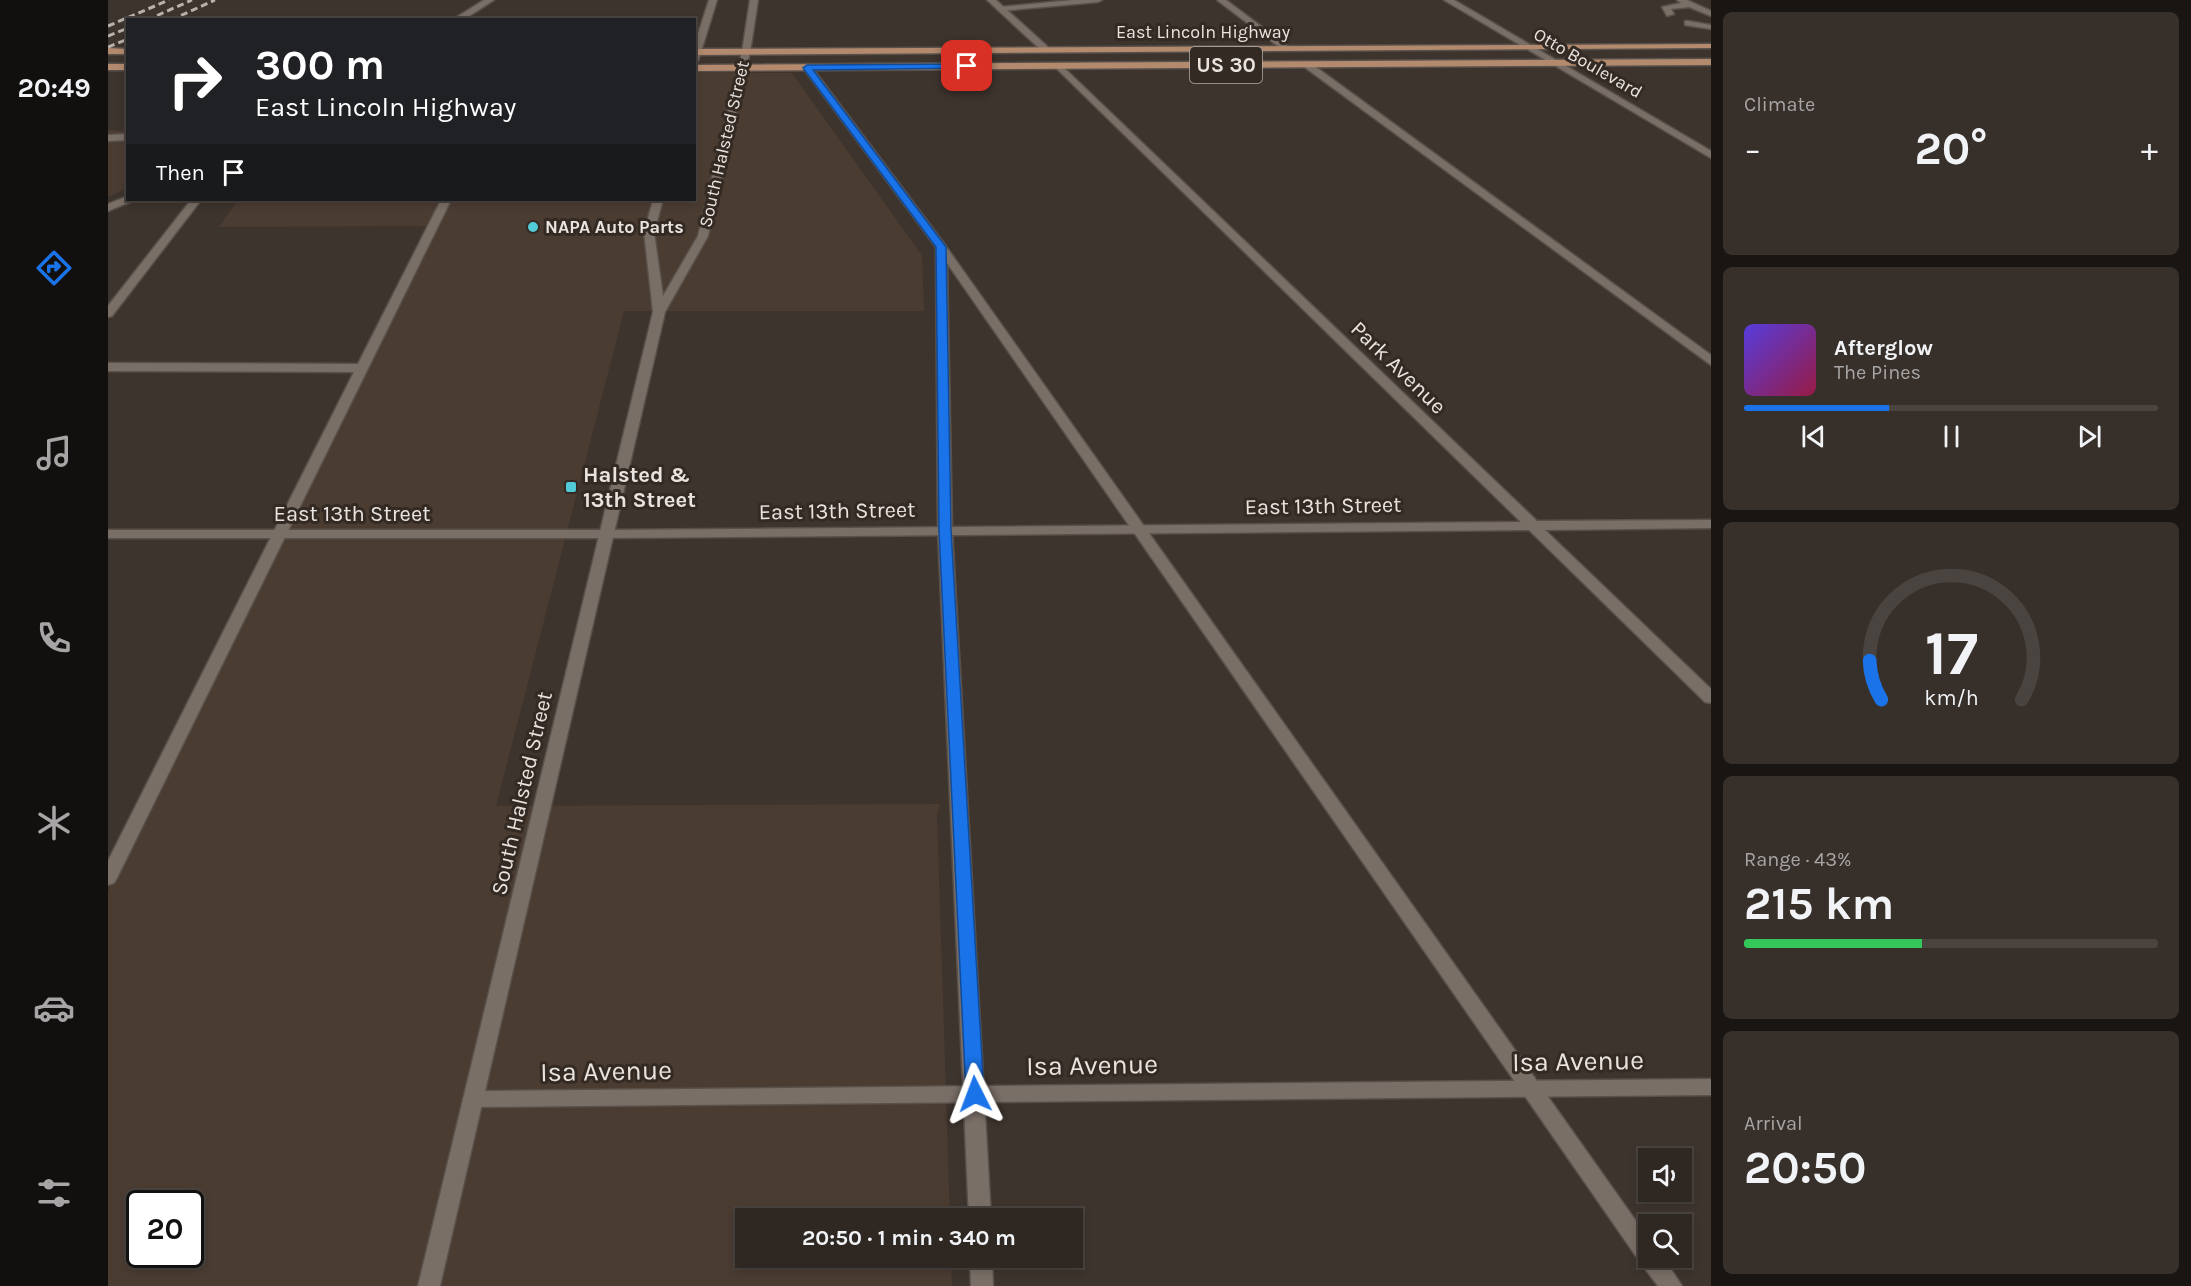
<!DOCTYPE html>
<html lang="en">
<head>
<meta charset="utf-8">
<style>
  :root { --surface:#2e2722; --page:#362f2a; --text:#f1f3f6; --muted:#a7a5a5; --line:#494440; --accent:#1a73e8 }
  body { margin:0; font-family:Karla,sans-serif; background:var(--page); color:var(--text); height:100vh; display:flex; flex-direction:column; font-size:22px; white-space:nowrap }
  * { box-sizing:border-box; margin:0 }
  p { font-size:20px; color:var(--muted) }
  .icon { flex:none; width:33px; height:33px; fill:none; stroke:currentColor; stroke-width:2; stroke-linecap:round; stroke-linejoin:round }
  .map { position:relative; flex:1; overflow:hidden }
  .details { display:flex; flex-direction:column; gap:12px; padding:12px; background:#191513; width:480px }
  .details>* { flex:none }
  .top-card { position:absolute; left:18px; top:18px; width:570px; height:183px; border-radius:0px; box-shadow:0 3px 9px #0003,0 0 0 2px var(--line); background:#202124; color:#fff; overflow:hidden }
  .buttons { position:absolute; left:1530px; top:1148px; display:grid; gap:12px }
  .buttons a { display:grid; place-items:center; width:54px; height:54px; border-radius:0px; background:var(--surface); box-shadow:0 3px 9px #0003,0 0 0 2px var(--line); font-size:30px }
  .speed { position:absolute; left:18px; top:1190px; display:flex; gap:12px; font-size:30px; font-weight:700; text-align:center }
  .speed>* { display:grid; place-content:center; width:78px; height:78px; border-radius:50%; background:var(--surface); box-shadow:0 3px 9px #0003,0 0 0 2px var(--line); line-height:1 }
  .speed .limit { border:3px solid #111; border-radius:9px; background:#fff; color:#111 }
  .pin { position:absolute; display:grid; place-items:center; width:51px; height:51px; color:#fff; margin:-26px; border-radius:12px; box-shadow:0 3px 9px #0006 }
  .me { position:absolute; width:66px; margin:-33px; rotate:357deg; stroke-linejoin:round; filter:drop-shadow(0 0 4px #0008) }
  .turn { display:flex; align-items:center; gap:21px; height:126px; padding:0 30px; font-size:27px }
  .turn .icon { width:78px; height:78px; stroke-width:2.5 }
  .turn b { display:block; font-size:42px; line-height:51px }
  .then { display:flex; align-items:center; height:57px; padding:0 30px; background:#0003; gap:12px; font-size:22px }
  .big { font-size:45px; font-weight:700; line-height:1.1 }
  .details .widget { flex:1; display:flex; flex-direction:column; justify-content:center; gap:9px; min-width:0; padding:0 21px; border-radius:9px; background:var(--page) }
  .details .dial { align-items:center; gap:0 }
  .dial svg { height:156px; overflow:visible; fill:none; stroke:var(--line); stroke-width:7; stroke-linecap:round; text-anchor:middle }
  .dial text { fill:var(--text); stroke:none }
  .song { display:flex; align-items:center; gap:18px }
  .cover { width:72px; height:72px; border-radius:9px; background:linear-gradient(135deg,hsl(250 70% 55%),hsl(340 70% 35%)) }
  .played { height:6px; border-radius:3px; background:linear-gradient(90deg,var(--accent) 35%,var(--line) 35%) }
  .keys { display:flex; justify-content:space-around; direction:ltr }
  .heat { display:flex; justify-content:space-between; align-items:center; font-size:33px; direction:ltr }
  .charge { height:9px; border-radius:4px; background:linear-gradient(90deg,#34c759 43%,var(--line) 0) }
  .trip { position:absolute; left:627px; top:1208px; width:348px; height:60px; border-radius:0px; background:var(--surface); box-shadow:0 3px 9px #0003,0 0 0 2px var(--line); font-weight:700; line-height:60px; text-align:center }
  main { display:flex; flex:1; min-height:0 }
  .dock { display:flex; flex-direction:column; width:108px; justify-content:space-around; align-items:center; background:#12100e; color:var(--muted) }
  .dock .icon { width:42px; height:42px }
  .dock .active { color:var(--accent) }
  .dock b { font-size:27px; color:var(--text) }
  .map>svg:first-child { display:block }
</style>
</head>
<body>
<main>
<nav class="dock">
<b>20:49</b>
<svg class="icon active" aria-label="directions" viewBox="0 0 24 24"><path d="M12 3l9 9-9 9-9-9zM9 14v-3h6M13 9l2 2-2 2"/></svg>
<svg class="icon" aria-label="music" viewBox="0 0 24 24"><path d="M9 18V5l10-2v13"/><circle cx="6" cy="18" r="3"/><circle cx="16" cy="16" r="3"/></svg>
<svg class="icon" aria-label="phone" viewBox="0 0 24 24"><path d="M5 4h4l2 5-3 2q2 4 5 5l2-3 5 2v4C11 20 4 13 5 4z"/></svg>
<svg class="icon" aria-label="climate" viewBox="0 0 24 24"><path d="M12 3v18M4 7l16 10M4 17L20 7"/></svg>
<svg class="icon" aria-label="car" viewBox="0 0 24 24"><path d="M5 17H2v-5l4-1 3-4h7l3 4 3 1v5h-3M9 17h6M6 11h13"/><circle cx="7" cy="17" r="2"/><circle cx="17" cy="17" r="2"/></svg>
<svg class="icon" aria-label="filters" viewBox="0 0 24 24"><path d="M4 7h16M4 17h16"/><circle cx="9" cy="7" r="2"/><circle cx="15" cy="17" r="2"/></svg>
</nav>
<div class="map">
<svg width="1603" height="1286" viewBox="0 0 1603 1286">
  <rect width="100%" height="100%" fill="#3e342e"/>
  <g fill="#4b3c32" fill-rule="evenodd">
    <path d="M 587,73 L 684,73 L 814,256 L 816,311 L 516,311 L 388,806 L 832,804 L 829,815 L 842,1218 L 638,1218 L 638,1257 L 843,1257 L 844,1286 L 0,1286 L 0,891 L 325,226 L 111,227 L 130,200 L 586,200 ZM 32,1203 L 82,1203 L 82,1254 L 32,1254 Z"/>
    <path d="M 0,130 L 20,131 L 19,188 L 0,197 Z"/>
  </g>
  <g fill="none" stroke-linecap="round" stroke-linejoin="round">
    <defs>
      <g id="service">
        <path d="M 965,0 L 994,0 L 990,2 L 893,11 L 889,9 L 893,7 Z"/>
        <path d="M 1109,0 L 1118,0 L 1182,48 L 1175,50 Z"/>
        <path d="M 1569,0 L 1579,0 L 1603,11 L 1603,16 L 1581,7 L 1563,9 L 1566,14 L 1559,16 L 1554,7 L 1573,3 Z"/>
        <path d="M 1580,21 L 1603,25 L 1603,29 L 1577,25 L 1577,21 Z"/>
        <path d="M 1195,62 L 1201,62 L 1603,355 L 1603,365 L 1195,66 Z"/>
        <path d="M 699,64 L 702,65 L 837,245 L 1540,1238 L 1540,1257 L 1555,1257 L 1574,1286 L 1550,1286 L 1532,1262 L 839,263 L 844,530 L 883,1218 L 861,1218 L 830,530 L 828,247 L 696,69 L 695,67 Z"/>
        <path d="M 20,134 L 20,140 L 0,141 L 0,135 Z"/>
        <path d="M 333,200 L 343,200 L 9,878 L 6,883 L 0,885 L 0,861 L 246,372 L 0,371 L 0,363 L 250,364 Z"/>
        <path d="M 862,1257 L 884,1257 L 885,1286 L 863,1286 Z"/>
      </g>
      <g id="minor">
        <path d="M 376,0 L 386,0 L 355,20 L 344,20 Z"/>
        <path d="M 879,0 L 888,0 L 940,47 L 940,51 L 934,51 Z"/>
        <path d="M 1336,0 L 1346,0 L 1603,151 L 1603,158 Z"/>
        <path d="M 951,63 L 1429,521 L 1603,520 L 1603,528 L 1437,530 L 1603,689 L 1603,703 L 1597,702 L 1421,530 L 499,538 L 0,538 L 0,530 L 499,530 L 1413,522 L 948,68 L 948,64 Z"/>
        <path d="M 20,196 L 20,200 L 25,200 L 24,201 L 0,211 L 0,204 Z"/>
        <path d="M 83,200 L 93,200 L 4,316 L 0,317 L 0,306 Z"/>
        <path d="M 1603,1079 L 1603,1095 L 365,1107 L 358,1105 L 355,1099 L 358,1093 L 365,1091 Z"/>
      </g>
      <g id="tertiary">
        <path d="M 601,0 L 609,0 L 590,61 L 586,63 L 586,46 Z"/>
        <path d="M 642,0 L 650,0 L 642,52 L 600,236 L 557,312 L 332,1286 L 310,1286 L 545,312 L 536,232 L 545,200 L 555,200 L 546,232 L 555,296 L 590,236 L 634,52 Z"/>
      </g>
      <g id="primary">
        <path d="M 1603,44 L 1603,48 L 586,55 L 586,49 Z"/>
        <path d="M 0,48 L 20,49 L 20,54 L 0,54 Z"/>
        <path d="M 1603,59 L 1603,65 L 586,71 L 586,65 Z"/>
        <rect x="0" y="64" width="20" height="6"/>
      </g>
    </defs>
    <use href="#service" stroke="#58504a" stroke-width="3"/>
    <use href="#minor" stroke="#58504a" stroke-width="3"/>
    <use href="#tertiary" stroke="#58504a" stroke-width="3"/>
    <use href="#primary" stroke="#58504a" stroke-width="3"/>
    <use href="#service" fill="#7a6f67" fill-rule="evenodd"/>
    <use href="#minor" fill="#7a6f67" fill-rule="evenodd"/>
    <use href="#tertiary" fill="#7a6f67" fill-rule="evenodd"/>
    <use href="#primary" fill="#b38a6e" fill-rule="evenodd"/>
    <g stroke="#b8b1ac" stroke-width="3" stroke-dasharray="7 4" stroke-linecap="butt">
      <path d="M 39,20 L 84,0"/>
      <path d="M 63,20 L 107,0"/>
      <path d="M 0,26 L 61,0"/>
      <path d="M 0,36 L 20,28"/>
      <path d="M 0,47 L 20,39"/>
    </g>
  </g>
  <path fill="#1a73e8" stroke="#114b97" stroke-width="1.5" d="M 859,64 L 862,68 L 705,70 L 838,247 L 843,530 L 876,1094 L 873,1099 L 867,1101 L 861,1099 L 858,1094 L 831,530 L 828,247 L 695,68 L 699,65 Z"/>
  <g fill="#52cbd8" stroke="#342a24" stroke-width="2">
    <circle cx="425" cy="227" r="6"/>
    <rect x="457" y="481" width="12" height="12" rx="3"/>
  </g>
  <g text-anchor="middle" stroke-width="6" stroke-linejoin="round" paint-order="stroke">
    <g font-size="18" fill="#e9e3df" stroke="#342a24">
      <text x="1095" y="38">East Lincoln Highway</text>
      <text transform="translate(1480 63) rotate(30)" y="6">Otto Boulevard</text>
      <text transform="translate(616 144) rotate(-77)" y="6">South Halsted Street</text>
    </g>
    <g font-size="18" font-weight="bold" fill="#e9e3df" stroke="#342a24" text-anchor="start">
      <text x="437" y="233">NAPA Auto Parts</text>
    </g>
    <rect fill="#342a24" stroke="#b3aca7" stroke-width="1.5" x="1082" y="47" width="72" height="36" rx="4.5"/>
    <g font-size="21" font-weight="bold" fill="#e9e3df">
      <text x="1118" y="72">US 30</text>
    </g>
    <g font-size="22" fill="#e9e3df" stroke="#342a24">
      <text transform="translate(1291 367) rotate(44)" y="8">Park Avenue</text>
      <text transform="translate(1215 505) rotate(-1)" y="8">East 13th Street</text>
      <text transform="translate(729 510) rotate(-1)" y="8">East 13th Street</text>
      <text x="244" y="521">East 13th Street</text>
      <text transform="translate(413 793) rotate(-77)" y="8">South Halsted Street</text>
    </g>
    <g font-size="22" font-weight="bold" fill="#e9e3df" stroke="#342a24" text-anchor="start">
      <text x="475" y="482">Halsted &amp;<tspan x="475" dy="25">13th Street</tspan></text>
    </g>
    <g font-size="27" fill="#e9e3df" stroke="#342a24">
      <text transform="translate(1470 1061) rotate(-1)" y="9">Isa Avenue</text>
      <text transform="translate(984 1065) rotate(-1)" y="9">Isa Avenue</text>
      <text transform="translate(498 1071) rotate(-1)" y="9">Isa Avenue</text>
    </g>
  </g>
</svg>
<div class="buttons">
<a><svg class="icon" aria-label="sound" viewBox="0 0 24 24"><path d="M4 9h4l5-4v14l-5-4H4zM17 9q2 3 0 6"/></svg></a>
<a><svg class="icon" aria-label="search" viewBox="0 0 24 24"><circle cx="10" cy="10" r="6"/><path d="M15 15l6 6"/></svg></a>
</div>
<div class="speed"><div class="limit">20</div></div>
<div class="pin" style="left:859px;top:66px;background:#d93025"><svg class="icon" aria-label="arrive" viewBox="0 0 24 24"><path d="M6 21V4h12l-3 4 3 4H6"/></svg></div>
<svg class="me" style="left:867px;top:1094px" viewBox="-20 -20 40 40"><path d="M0-17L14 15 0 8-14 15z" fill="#1a73e8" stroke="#fff" stroke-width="4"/></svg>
<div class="trip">20:50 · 1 min · 340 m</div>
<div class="top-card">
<div class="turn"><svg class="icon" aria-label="right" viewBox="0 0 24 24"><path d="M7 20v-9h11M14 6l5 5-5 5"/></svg><div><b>300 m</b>East Lincoln Highway</div></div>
<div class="then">Then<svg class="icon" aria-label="arrive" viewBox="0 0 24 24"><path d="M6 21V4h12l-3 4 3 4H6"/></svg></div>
</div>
</div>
<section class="details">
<div class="widget"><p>Climate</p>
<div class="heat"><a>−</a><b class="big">20°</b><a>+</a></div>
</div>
<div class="widget">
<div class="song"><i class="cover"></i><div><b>Afterglow</b><p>The Pines</p></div></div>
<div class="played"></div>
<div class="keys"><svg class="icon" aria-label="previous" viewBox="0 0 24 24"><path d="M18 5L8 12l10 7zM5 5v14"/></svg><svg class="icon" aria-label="pause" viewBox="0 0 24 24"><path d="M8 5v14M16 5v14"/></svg><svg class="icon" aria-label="next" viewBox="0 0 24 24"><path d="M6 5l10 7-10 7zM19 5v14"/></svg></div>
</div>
<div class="widget dial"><svg viewBox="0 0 100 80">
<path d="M14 69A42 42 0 1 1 86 69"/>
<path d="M14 69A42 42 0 0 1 8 49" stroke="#1a73e8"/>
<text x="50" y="56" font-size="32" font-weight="700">17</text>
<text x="50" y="72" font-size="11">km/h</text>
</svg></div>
<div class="widget"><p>Range · 43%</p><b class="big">215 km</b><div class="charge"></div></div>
<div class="widget"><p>Arrival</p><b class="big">20:50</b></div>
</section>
</main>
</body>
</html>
